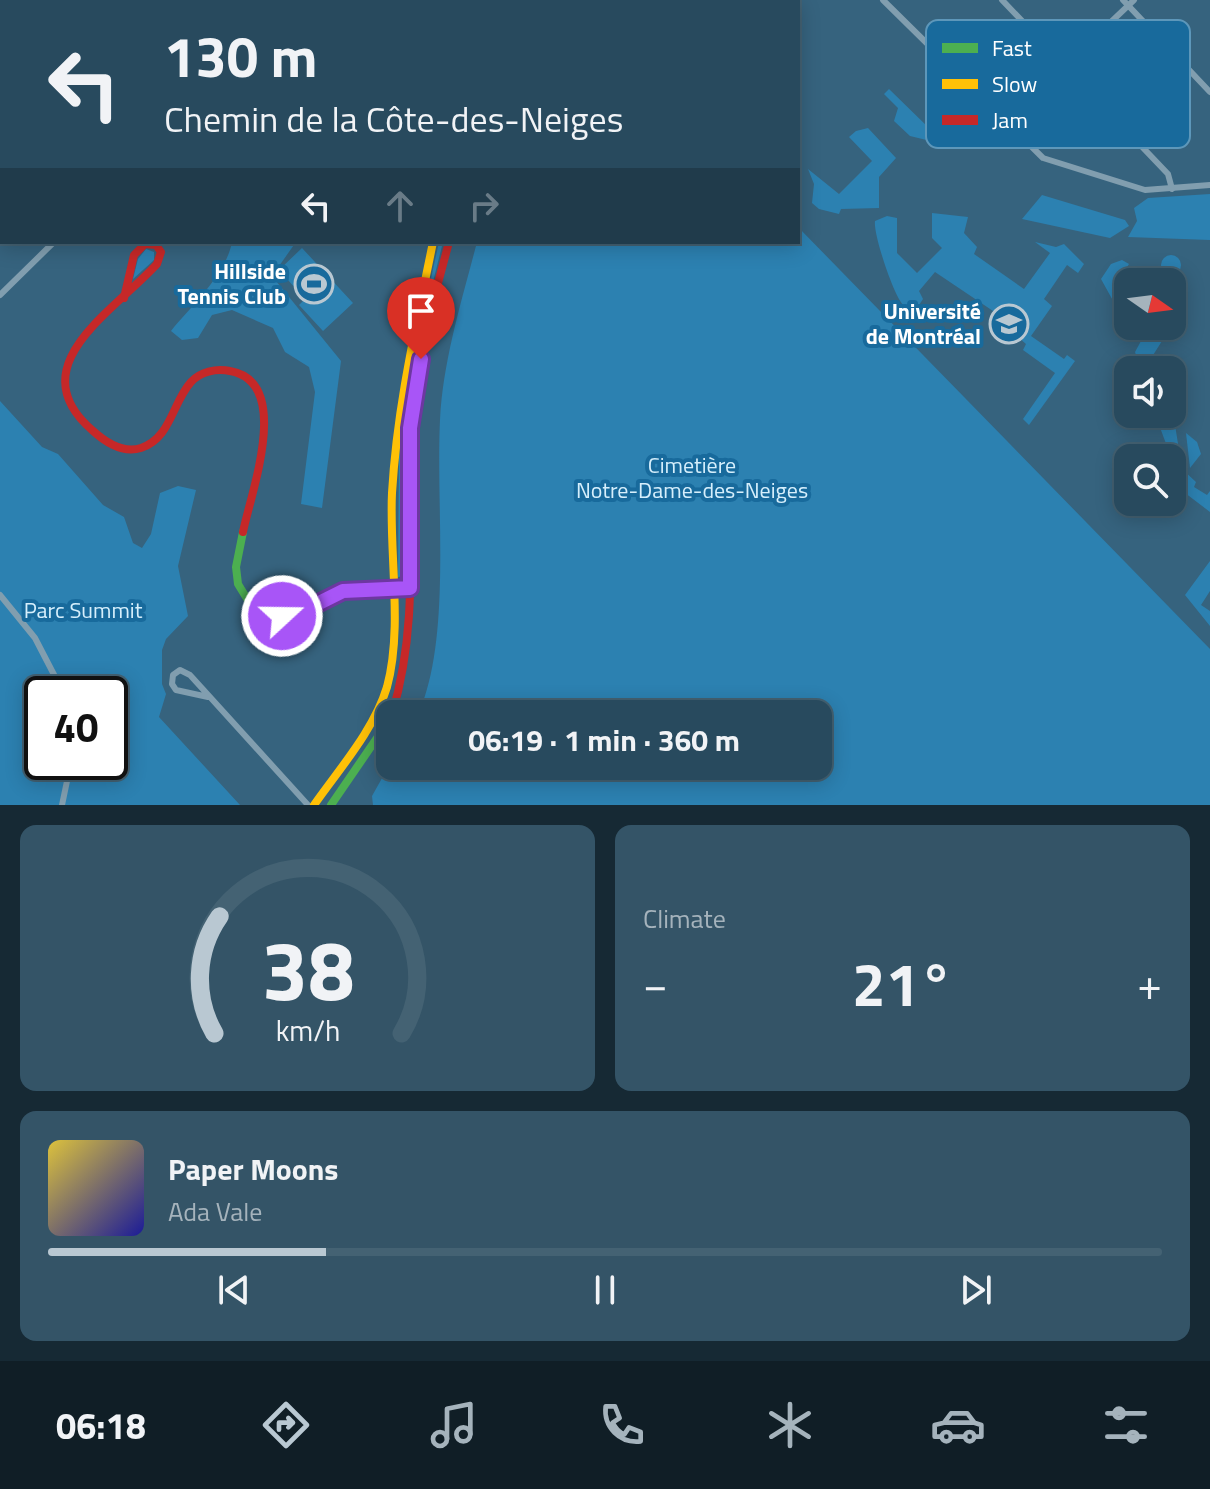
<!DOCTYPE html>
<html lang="en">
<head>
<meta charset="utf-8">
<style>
  :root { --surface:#284a5e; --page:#345467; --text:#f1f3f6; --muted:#a5b3bc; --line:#446273; --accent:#b9c8d2 }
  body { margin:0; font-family:"Titillium Web",sans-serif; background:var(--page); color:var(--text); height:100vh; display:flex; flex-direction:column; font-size:30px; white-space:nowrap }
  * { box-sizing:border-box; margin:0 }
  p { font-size:26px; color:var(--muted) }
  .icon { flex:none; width:44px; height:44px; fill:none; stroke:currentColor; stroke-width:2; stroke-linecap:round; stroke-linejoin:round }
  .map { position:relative; height:805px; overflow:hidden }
  .panel { display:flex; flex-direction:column; gap:20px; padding:20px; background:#162934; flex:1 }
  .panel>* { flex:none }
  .hud { position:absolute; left:0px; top:0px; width:800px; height:244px; box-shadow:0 4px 20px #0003,0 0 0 2px var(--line); background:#284a5e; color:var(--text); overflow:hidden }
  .needle { width:52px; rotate:104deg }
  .tools { position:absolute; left:1114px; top:268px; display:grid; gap:16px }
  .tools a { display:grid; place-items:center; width:72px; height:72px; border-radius:16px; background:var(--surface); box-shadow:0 4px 20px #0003,0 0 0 2px var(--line); font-size:40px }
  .speed { position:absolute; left:24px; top:676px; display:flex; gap:16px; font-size:40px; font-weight:700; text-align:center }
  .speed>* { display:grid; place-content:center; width:104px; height:104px; border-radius:50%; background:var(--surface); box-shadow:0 4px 20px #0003,0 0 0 2px var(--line); line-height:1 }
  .speed .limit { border:4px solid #111; border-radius:12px; background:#fff; color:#111 }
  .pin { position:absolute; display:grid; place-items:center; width:68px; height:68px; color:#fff; margin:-82px -34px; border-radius:50% 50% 50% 0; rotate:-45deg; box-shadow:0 0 8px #0007 }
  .pin .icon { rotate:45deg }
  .me { position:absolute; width:88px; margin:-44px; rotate:69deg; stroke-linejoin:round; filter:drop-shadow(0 0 6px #0008) }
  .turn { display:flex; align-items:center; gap:28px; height:168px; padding:0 32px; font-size:36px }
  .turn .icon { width:104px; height:104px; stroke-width:2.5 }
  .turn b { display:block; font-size:56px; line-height:68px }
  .lanes { display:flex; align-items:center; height:76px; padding:0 32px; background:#0003; justify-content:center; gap:40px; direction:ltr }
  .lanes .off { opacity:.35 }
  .big { font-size:60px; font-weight:700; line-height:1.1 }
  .panel .card { flex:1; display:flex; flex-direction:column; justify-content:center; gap:12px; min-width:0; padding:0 28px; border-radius:16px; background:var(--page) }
  .panel .dial { align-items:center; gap:0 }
  .dial svg { height:208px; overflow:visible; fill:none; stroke:var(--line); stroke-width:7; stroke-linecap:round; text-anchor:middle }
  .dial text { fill:var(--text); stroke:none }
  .song { display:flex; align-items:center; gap:24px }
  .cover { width:96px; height:96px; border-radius:12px; background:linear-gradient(135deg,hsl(50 70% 55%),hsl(240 70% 35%)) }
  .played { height:8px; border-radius:4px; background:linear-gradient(90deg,var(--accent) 25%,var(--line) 25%) }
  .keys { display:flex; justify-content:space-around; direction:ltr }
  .heat { display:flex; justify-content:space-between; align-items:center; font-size:44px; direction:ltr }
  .panel .tiles { flex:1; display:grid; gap:20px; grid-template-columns:1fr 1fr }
  .card:last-child { grid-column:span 2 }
  .trip { position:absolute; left:376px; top:700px; width:456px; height:80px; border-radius:16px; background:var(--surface); box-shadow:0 4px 20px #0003,0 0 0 2px var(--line); font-weight:700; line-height:80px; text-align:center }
  .dock { display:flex; height:128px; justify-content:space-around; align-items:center; background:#101e26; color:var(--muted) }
  .dock .icon { width:56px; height:56px }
  .dock .selected { color:var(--accent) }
  .dock b { font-size:36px; color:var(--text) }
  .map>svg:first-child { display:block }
</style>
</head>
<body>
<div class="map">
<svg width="1210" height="805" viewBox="0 0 1210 805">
  <rect width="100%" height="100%" fill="#36637e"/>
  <g fill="#2c81b1" fill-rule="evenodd">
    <path d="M 0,0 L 23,2 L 2,2 L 0,108 Z"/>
    <path d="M 889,89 L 931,130 L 941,120 L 954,134 L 963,124 L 966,128 L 943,144 L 910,136 L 894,121 L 898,108 L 884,94 Z"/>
    <path d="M 868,128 L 896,158 L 879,177 L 879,208 L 841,209 L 839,214 L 819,209 L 812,203 L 814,184 L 808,169 L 839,194 L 872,161 L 849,137 L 856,131 Z"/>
    <path d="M 1210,194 L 1210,240 L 1128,237 L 1137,221 L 1134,208 L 1148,198 Z"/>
    <path d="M 1042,195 L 1125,220 L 1129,226 L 1110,238 L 1022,219 Z"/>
    <path d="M 932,213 L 968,217 L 964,233 L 977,247 L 974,254 L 1024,289 L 1050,253 L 1035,242 L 1056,247 L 1064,244 L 1084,264 L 1078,273 L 1067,265 L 1044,299 L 1052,306 L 1031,336 L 1064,359 L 1067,355 L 1075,361 L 1029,425 L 1023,419 L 1055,373 L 1023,350 L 1026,344 L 1018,337 L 1022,330 L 1009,320 L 1006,323 L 1000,316 L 996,322 L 992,320 L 996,313 L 935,272 L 919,291 L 923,299 L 919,305 L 904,306 C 894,297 873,234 875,221 L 887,216 L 897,218 L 897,253 L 917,273 L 942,248 L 932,238 Z"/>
    <path d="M 798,227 L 1210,649 L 1210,805 L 373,805 L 372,796 L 390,764 L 818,766 L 818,714 L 436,714 L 424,699 C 450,622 436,503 440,420 C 443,360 462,300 477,242 L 798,242 Z"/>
    <path d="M 232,242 L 296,242 L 272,276 L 341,361 L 322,508 L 301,504 L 315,392 L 309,367 L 285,352 L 273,328 L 232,310 L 212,315 L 198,338 L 182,340 L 171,331 C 191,306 226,275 232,242 Z"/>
    <path d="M 439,242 L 443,242 L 412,365 Z"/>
    <path d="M 302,248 L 353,303 L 323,331 L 299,305 L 305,299 L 279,270 Z"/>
    <path d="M 146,249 L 154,252 L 154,260 L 133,279 L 138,259 Z"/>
    <circle cx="1171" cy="265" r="10"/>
    <path d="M 1122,260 L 1129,264 L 1124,272 L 1127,275 L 1114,294 L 1124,301 L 1122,306 L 1128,308 L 1128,326 L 1138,327 L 1132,335 L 1101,279 L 1111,264 Z"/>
    <path d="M 1150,335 L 1162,341 L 1148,363 L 1158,369 L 1141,370 L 1135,352 L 1141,341 Z"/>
    <path d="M 411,366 L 405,426 L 404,576 L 398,577 L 399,457 Z"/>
    <path d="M 0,401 L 42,447 L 58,454 L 103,505 L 124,517 L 133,543 L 142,548 L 151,534 L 160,493 L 178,486 L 196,490 L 178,566 L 188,616 L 166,639 L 162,650 L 162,684 L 166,694 L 159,717 L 240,805 L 0,805 ZM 42,694 L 110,694 L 110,762 L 42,762 Z"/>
    <path d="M 1173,412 L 1182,469 L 1196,482 L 1194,487 L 1207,495 L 1210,491 L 1210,512 L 1172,483 L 1174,455 L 1168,449 L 1155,414 Z"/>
    <path d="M 1186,433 L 1197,442 L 1201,454 L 1190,468 Z"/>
    <path d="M 1210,561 L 1210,591 L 1201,605 L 1210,611 L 1210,626 L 1185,595 Z"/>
  </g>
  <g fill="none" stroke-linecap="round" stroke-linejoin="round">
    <g stroke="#819eaf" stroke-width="6">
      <path d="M 420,0 L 420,2"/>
      <path d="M 514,0 L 516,2"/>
      <path d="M 883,0 L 1043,158 L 1145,190 L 1210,185"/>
      <path d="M 1002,0 L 1168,174 L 1172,189"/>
      <path d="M 1123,0 L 1210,92"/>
      <path d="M 459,2 L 462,0"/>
      <path d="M 502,2 L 504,0"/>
      <path d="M 611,2 L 613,0"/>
      <path d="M 0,26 L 2,25"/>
      <path d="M 1006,122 L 1134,0"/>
      <path d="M 0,147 L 2,149"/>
      <path d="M 0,177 L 2,175"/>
      <path d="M 0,295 L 54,242"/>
      <path d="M 0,595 L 35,638 L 64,694"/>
      <path d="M 208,697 L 176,690 L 172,684 L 173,675 L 180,670 L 190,675 L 308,805"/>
      <path d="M 62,805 L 71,762"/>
    </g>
    <g stroke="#4caf50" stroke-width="8">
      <path d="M 468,0 L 468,2"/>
      <path d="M 243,532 L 236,567 L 238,584 L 249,602 L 266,613 L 289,614 L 355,588 L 410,588"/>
      <path d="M 331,805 L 390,719"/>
    </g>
    <g stroke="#ffc107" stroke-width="8">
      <path d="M 448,0 L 448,2"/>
      <path d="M 568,0 L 570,2"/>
      <path d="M 314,805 C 340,768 374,730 387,687 C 403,629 389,553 392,493 C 397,407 416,326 433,242"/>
    </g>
    <g stroke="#c62828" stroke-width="8">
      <path d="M 582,0 L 584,2"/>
      <path d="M 701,2 L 703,0"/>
      <path d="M 124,298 L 134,255 L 145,244 L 156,245 L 161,252 L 157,264 C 113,312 19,366 92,430 C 105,442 122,454 141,448 C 171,438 172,403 191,382 C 200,372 216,368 230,371 C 293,382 251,492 243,532"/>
      <path d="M 392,714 C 421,619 406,525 411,428 C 414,364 433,303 449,242"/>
    </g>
  </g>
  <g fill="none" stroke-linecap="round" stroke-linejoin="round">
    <defs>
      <path id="route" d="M 282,616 L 301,612 L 343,591 L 410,588 L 410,428 L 421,359"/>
    </defs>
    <use href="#route" stroke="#6d37a1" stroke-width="20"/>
    <use href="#route" stroke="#a855f7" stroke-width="14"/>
  </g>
  <defs>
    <symbol id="stadium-ring" viewBox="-11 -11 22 22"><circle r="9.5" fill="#186a9c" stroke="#b9c8d2" stroke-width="1.5"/><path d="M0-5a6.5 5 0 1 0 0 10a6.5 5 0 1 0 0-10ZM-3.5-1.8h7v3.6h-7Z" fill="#b9c8d2"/></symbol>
    <symbol id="university-ring" viewBox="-11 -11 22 22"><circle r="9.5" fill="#186a9c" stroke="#b9c8d2" stroke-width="1.5"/><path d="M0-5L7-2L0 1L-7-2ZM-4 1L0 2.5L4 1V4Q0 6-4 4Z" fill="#b9c8d2"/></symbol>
  </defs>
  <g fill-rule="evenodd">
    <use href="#stadium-ring" x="292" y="262" width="44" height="44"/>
    <use href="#university-ring" x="987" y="302" width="44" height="44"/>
  </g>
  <g text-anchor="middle" stroke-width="8" stroke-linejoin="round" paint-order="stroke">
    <g font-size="22" font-weight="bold" fill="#fff" stroke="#186a9c" text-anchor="end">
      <text x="286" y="279">Hillside<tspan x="286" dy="25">Tennis Club</tspan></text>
      <text x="981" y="319">Université<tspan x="981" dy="25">de Montréal</tspan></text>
    </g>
    <g font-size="22" fill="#d6effc" stroke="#186a9c">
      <text x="692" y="473">Cimetière<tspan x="692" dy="25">Notre-Dame-des-Neiges</tspan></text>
      <text x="83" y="618">Parc Summit</text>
    </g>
  </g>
  <rect x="926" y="20" width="264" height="128" rx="12" fill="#186a9c" stroke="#5d97ba" stroke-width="2"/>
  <rect x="942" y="43" width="36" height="10" fill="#4caf50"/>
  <rect x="942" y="79" width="36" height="10" fill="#ffc107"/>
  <rect x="942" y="115" width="36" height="10" fill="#c62828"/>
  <g font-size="22" fill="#fff">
    <text x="992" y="56">Fast</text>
    <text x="992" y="92">Slow</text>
    <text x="992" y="128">Jam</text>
  </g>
</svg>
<div class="tools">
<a><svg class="needle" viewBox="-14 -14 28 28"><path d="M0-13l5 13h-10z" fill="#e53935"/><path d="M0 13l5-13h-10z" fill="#a5b3bc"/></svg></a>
<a><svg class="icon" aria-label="sound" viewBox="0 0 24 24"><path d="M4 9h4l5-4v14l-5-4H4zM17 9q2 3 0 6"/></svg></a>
<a><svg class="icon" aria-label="search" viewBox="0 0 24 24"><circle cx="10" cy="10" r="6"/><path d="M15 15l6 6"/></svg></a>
</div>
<div class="speed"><div class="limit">40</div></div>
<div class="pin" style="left:421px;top:359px;background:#d93025"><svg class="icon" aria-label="arrive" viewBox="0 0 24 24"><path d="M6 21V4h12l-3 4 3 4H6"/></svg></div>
<svg class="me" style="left:282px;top:616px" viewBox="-20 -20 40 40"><circle r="17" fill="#a855f7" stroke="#fff" stroke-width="3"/><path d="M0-11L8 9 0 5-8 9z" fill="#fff"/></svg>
<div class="trip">06:19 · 1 min · 360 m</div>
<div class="hud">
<div class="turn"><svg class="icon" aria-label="left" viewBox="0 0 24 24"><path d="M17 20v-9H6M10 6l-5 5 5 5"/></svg><div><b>130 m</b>Chemin de la Côte-des-Neiges</div></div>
<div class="lanes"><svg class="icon" aria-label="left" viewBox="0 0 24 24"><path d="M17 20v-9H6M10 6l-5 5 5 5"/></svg><svg class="icon off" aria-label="ahead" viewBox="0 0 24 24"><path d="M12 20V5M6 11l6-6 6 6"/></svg><svg class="icon off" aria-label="right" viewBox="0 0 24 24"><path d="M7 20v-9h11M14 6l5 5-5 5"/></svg></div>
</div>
</div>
<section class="panel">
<div class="tiles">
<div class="card dial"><svg viewBox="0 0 100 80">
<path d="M14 69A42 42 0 1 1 86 69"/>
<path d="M14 69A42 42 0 0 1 16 24" stroke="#b9c8d2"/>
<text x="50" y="56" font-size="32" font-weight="700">38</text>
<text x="50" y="72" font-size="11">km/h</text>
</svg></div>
<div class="card"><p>Climate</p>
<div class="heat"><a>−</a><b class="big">21°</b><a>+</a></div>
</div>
<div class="card">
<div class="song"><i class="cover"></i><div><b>Paper Moons</b><p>Ada Vale</p></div></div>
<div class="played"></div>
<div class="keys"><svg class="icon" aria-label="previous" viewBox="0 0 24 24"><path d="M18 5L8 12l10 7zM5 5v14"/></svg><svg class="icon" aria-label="pause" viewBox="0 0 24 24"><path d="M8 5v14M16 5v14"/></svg><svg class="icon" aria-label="next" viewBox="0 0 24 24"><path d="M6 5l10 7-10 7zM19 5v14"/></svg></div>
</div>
</div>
</section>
<nav class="dock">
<b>06:18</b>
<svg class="icon selected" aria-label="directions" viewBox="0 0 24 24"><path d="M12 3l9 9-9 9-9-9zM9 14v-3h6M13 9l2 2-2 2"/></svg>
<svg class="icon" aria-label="music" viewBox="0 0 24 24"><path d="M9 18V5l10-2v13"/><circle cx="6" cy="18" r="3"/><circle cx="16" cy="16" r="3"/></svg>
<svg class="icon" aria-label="phone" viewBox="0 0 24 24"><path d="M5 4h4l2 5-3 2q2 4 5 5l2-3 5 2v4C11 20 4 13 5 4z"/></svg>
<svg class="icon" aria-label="climate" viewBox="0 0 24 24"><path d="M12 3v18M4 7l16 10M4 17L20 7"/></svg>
<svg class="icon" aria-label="car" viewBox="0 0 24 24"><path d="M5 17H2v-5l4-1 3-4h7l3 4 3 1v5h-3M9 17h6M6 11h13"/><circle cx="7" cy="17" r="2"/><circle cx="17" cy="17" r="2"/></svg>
<svg class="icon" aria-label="filters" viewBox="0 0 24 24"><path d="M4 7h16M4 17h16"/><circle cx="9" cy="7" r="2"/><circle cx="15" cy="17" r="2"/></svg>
</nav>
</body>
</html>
